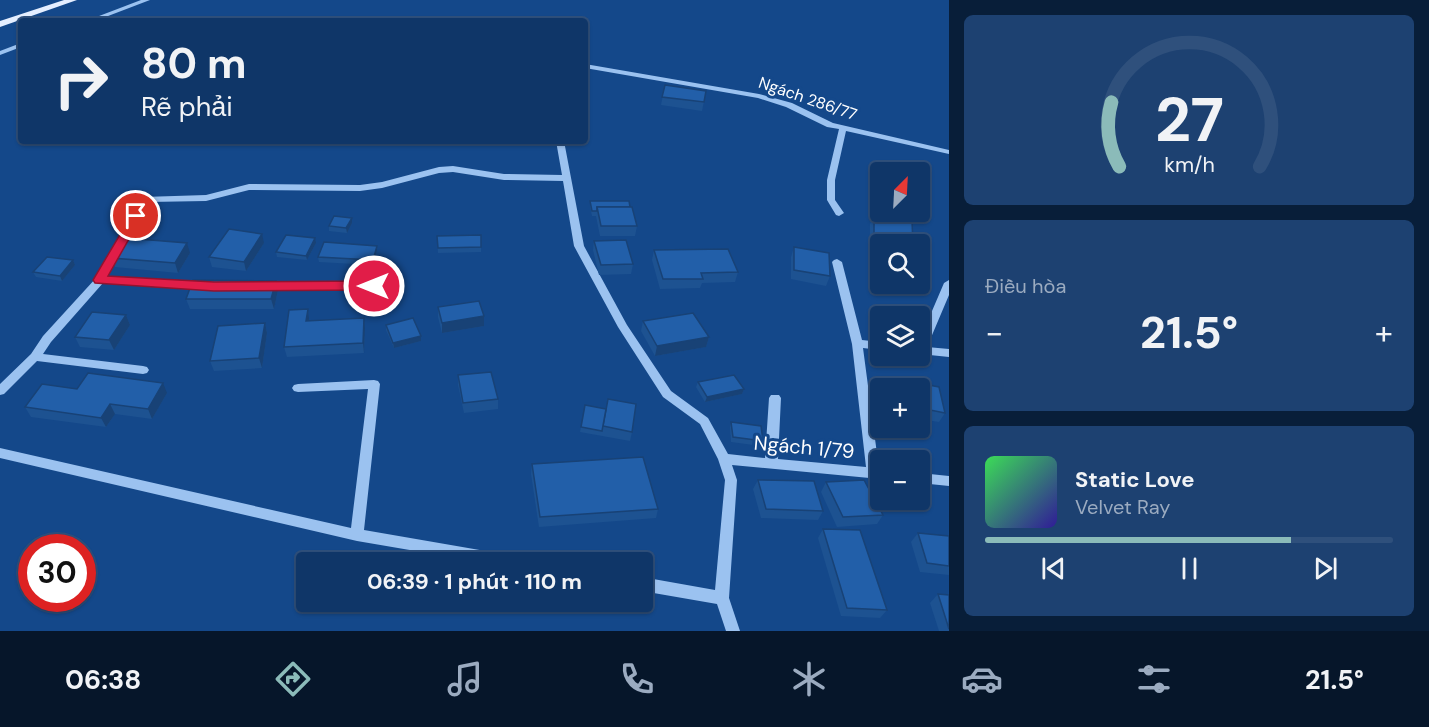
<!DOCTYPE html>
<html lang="vi">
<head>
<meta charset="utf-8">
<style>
  :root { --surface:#0f3668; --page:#1d4171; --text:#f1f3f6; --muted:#9babc0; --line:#2f507c; --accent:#8bbbb9 }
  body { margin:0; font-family:"DM Sans",sans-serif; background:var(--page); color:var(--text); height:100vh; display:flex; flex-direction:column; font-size:22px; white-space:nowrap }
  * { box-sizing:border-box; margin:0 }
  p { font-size:20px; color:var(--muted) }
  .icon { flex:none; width:33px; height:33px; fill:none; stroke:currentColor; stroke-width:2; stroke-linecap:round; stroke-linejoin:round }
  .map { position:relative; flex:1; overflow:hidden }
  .side { display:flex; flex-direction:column; gap:15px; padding:15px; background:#081e39; width:480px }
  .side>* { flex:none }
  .top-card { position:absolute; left:18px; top:18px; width:570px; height:126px; border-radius:6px; box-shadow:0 2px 4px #0004,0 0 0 2px var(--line); background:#0f3668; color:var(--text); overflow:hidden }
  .needle { width:39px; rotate:24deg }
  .fabs { position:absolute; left:870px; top:162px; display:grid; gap:12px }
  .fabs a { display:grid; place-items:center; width:60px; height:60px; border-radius:6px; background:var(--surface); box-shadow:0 2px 4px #0004,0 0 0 2px var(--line); font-size:30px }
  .speed { position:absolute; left:18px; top:534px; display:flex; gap:12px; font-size:30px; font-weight:700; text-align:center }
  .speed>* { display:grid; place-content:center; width:78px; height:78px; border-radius:50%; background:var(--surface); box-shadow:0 2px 4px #0004,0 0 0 2px var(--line); line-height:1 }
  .speed .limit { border:9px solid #d22; background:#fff; color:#111 }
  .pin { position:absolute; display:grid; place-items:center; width:51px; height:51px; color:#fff; margin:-26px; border:3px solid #fff; border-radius:50%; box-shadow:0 2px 6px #0007 }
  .me { position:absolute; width:66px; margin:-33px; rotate:270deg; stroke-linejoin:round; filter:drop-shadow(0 0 4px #0008) }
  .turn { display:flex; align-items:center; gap:21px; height:126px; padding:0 24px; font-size:27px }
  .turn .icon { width:78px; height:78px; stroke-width:2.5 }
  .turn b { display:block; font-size:42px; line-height:51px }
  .big { font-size:45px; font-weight:700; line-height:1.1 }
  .side .tile { flex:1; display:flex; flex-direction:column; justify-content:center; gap:9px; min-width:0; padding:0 21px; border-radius:9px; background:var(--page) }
  .side .dial { align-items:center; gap:0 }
  .dial svg { height:156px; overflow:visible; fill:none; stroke:var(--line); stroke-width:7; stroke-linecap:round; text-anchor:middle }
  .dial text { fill:var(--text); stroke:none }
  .song { display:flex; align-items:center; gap:18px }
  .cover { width:72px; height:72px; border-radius:9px; background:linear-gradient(135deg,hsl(130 70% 55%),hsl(250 70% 35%)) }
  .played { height:6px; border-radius:3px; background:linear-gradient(90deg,var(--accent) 75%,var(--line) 75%) }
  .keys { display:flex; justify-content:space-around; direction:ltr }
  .heat { display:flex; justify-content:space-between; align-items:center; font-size:33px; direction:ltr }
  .trip { position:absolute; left:296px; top:552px; width:357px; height:60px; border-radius:6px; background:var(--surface); box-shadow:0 2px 4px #0004,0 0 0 2px var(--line); font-weight:700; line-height:60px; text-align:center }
  .dock { display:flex; height:96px; justify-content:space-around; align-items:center; background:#06162a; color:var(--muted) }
  .dock .icon { width:42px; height:42px }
  .dock .active { color:var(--accent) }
  .dock b { font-size:27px; color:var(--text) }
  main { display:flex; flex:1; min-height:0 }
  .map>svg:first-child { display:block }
</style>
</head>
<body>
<main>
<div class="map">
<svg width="949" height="631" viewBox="0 0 949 631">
  <rect width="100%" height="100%" fill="#14488a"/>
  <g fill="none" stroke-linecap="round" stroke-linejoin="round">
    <g fill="#9bc2f0" fill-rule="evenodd">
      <path d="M 141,0 L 150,0 L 95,21 L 86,21 Z"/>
      <path d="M 21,43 L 21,47 L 0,55 L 0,51 Z"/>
      <path d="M 585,64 L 759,94 L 792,103 L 833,123 L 949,150 L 949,154 L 846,131 L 835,180 L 835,200 L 844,213 L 839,216 L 836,215 L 827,200 L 827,180 L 839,129 L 827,127 L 786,107 L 758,98 L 585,68 Z"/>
      <path d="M 556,141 L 564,141 L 584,246 L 627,325 L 671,391 L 708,418 L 728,454 L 765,458 L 769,398 L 771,395 L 779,395 L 781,398 L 778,459 L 866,467 L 852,344 L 832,262 L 834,260 L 837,259 L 842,262 L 862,340 L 880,342 L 880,350 L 863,348 L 879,469 L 880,469 L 880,479 L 732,465 L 737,480 L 729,598 L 740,631 L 726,631 L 717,604 L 642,591 L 642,577 L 715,590 L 725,480 L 718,459 L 700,424 L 663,397 L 618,327 L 574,246 L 563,181 L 504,180 L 453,172 L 439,173 L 382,188 L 360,191 L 249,190 L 206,201 L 149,202 L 107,277 L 204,283 L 209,286 L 208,288 L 103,283 L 51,342 L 43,354 L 143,366 L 147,367 L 149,370 L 147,373 L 143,374 L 37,361 L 4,394 L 0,395 L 0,384 L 31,354 L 43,336 L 96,278 L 143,197 L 206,195 L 249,184 L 360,185 L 382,182 L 439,167 L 453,166 L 504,174 L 562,175 Z"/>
      <path d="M 949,280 L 949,295 L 927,347 L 949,349 L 949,357 L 920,354 L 920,339 L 944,283 Z"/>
      <path d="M 265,283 L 374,283 L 379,286 L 374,289 L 261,288 L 260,286 Z"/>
      <path d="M 374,380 L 378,381 L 380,384 L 364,530 L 514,556 L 519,558 L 521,562 L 480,562 L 357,541 L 0,458 L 0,448 L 351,528 L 368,389 L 298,392 L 294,391 L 292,388 L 294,385 L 298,384 Z"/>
      <path d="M 920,473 L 949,476 L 949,486 L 920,483 Z"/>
    </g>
    <path fill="#e4eeff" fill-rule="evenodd" d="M 64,0 L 77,0 L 0,27 L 0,21 Z"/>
  </g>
  <g fill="#1d5291">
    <path d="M 665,85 L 706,91 L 702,111 L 661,105 Z"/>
    <path d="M 590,201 L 637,226 L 635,236 L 600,236 L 596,216 L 592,216 L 590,206 Z"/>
    <path d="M 874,214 L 913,244 L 880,244 L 880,249 L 870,247 L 870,224 Z"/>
    <path d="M 352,218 L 352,223 L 347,233 L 329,231 L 329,226 Z"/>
    <path d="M 481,235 L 481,252 L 438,253 L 437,236 Z"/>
    <path d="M 594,241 L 633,264 L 631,274 L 599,275 L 593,250 Z"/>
    <path d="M 264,243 L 246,271 L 212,267 L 209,257 Z"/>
    <path d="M 316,243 L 307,260 L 277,257 L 276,252 Z"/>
    <path d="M 794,247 L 830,276 L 826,286 L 791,279 L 791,257 Z"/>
    <path d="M 377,250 L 373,265 L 319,262 L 318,257 Z"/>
    <path d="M 654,250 L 738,272 L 735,282 L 702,283 L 700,288 L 660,289 L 652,260 Z"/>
    <path d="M 190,253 L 178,273 L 115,267 L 112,258 Z"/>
    <path d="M 73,260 L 75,265 L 62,281 L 36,277 L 33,272 Z"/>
    <path d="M 276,281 L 278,290 L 274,309 L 190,309 L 186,299 Z"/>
    <path d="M 438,307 L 484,316 L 484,326 L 442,333 L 438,317 Z"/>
    <path d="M 308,309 L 309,321 L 364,318 L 365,328 L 364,353 L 287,357 L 284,347 Z"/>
    <path d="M 126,315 L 130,325 L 114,350 L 80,347 L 75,337 Z"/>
    <path d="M 643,321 L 709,337 L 706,347 L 655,356 L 641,331 Z"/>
    <path d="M 265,323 L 267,333 L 262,368 L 214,371 L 210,361 Z"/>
    <path d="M 386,325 L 421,336 L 421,341 L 394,348 L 386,330 Z"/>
    <path d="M 458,375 L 498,399 L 498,409 L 464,413 L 458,385 Z"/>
    <path d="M 903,380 L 939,387 L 945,413 L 939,422 L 920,419 L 920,388 L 898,388 Z"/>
    <path d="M 698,382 L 744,389 L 742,394 L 705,402 L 696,387 Z"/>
    <path d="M 77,389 L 167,393 L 152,419 L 115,414 L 106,427 L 31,417 L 25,407 Z"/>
    <path d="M 585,405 L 632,432 L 630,441 L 580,432 Z"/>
    <path d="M 731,422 L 763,441 L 761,446 L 731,442 L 730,427 Z"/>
    <path d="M 532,464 L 658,509 L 656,518 L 539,527 L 531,474 Z"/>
    <path d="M 758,480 L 823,511 L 818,520 L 761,518 L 753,489 Z"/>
    <path d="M 826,482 L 883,515 L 877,524 L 837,527 L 821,492 Z"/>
    <path d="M 823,529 L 887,610 L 880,618 L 841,616 L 818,538 Z"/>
    <path d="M 918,533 L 949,536 L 949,575 L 920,572 L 911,542 Z"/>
    <path d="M 938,594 L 949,595 L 949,631 L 939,631 L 930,603 Z"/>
  </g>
  <g fill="#184276">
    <path d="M 352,218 L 352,223 L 347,233 L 346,228 Z"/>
    <path d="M 262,234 L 264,243 L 246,271 L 244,262 Z"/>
    <path d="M 315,238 L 316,243 L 307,260 L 306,256 Z"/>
    <path d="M 187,243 L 190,253 L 178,273 L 175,263 Z"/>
    <path d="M 377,246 L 377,250 L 373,265 L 373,260 Z"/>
    <path d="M 73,260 L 75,265 L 62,281 L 60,276 Z"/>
    <path d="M 276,281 L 278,290 L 274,309 L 271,299 Z"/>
    <path d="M 308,309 L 309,318 L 308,331 L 306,321 Z"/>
    <path d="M 126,315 L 130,325 L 114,350 L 109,340 Z"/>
    <path d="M 484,316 L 484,326 L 442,333 L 442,323 Z"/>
    <path d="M 364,318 L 365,328 L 364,353 L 363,343 Z"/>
    <path d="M 265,323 L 267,333 L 262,368 L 259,358 Z"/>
    <path d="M 421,336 L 421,341 L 394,348 L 393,343 Z"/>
    <path d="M 709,337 L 706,347 L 655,356 L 657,346 Z"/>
    <path d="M 163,383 L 167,393 L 152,419 L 148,409 Z"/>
    <path d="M 744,389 L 742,394 L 705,402 L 707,397 Z"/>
    <path d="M 110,404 L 115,414 L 106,427 L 101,418 Z"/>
  </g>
  <g fill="#225fa9" stroke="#184276" stroke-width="1.5">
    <path d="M 665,85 L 706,91 L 704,102 L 662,97 Z"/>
    <path d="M 590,201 L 629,201 L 630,207 L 597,207 L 597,211 L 592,211 Z"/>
    <path d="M 597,207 L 632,207 L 637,226 L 601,226 Z"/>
    <path d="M 874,214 L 912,222 L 913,244 L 874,237 Z"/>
    <path d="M 334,216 L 352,218 L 346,228 L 329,226 Z"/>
    <path d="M 229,229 L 262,234 L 244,262 L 209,257 Z"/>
    <path d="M 286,235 L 315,238 L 306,256 L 276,252 Z"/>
    <path d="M 481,235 L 481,247 L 438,248 L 437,236 Z"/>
    <path d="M 126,238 L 187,243 L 175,263 L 112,258 Z"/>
    <path d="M 626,240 L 633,264 L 601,265 L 594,241 Z"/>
    <path d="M 324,242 L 377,246 L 373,260 L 318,257 Z"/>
    <path d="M 794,247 L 829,253 L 830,276 L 794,270 Z"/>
    <path d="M 728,249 L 738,272 L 701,273 L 703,279 L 663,279 L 654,250 Z"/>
    <path d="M 47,257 L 73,260 L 60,276 L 33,272 Z"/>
    <path d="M 193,280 L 276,281 L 271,299 L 186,299 Z"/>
    <path d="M 479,301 L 484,316 L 442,323 L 438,307 Z"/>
    <path d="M 308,309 L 306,321 L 364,318 L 363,343 L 284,347 L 289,310 Z"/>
    <path d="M 92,312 L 126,315 L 109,340 L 75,337 Z"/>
    <path d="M 693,313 L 709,337 L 657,346 L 643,321 Z"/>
    <path d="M 413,318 L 421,336 L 393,343 L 386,325 Z"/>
    <path d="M 265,323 L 259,358 L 210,361 L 218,326 Z"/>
    <path d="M 491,372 L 498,399 L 463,403 L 458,375 Z"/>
    <path d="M 88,373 L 163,383 L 148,409 L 110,404 L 101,418 L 25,407 L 42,384 L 77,389 Z"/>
    <path d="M 734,375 L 744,389 L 707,397 L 698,382 Z"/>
    <path d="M 903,380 L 939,387 L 945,413 L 920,408 L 920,388 L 904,388 Z"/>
    <path d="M 608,399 L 636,404 L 632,432 L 603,426 Z"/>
    <path d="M 585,405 L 606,409 L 602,431 L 581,427 Z"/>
    <path d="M 731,422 L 761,426 L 763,441 L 733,437 Z"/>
    <path d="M 643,457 L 658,509 L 540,517 L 532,464 Z"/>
    <path d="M 758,480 L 814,481 L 823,511 L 766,509 Z"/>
    <path d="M 864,480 L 883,515 L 843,517 L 826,482 Z"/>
    <path d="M 823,529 L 860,530 L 887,610 L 847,608 Z"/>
    <path d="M 918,533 L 949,536 L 949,566 L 927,563 Z"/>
    <path d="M 938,594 L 949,595 L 949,629 Z"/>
  </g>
  <path fill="#e11d48" stroke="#92132f" stroke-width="1.5" d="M 136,212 L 142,216 L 108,276 L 214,282 L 374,281 L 380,286 L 374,290 L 214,291 L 95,283 L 93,280 L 131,216 Z"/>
  <g text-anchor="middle" stroke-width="6" stroke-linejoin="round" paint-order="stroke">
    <g font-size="16" fill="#fff" stroke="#14488a">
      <text transform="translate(808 98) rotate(19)" y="6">Ngách 286/77</text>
    </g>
    <g font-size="20" fill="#fff" stroke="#14488a">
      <text transform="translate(804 447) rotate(5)" y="7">Ngách 1/79</text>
    </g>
  </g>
</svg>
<div class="fabs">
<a><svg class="needle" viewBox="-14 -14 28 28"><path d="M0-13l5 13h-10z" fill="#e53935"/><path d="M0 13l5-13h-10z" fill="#9babc0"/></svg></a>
<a><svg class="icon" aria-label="search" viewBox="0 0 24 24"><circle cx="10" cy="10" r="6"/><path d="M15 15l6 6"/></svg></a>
<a><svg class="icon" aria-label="layers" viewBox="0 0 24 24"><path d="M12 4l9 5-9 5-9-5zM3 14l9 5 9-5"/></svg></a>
<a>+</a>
<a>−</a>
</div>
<div class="speed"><div class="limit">30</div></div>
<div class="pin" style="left:136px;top:216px;background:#d93025"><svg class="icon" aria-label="arrive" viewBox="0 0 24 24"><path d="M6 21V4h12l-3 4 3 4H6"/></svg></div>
<svg class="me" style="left:374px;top:286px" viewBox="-20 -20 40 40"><circle r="17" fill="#e11d48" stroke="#fff" stroke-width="3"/><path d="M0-11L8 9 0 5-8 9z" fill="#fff"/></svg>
<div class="trip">06:39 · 1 phút · 110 m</div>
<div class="top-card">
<div class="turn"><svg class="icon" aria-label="right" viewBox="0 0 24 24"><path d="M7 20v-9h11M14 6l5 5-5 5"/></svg><div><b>80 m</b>Rẽ phải</div></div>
</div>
</div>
<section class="side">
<div class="tile dial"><svg viewBox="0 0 100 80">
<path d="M14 69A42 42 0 1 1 86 69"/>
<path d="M14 69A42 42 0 0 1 10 36" stroke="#8bbbb9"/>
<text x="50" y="56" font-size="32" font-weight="700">27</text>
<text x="50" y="72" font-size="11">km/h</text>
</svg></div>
<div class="tile"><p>Điều hòa</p>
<div class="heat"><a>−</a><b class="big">21.5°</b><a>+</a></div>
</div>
<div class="tile">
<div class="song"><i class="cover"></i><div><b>Static Love</b><p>Velvet Ray</p></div></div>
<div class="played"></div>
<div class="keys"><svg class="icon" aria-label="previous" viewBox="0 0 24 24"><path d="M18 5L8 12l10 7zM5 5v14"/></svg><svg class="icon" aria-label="pause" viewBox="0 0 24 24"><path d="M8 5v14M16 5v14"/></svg><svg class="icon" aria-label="next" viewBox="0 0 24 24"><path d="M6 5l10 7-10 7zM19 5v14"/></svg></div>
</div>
</section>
</main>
<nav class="dock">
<b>06:38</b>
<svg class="icon active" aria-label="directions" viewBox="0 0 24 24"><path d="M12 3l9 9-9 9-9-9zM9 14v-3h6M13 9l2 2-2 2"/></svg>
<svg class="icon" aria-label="music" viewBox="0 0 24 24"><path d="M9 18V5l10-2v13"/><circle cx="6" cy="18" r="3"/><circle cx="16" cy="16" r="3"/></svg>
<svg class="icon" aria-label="phone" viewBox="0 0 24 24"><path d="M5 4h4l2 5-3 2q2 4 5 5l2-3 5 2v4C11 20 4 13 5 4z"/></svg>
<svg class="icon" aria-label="climate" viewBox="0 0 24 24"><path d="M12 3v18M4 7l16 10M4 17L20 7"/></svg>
<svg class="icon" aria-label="car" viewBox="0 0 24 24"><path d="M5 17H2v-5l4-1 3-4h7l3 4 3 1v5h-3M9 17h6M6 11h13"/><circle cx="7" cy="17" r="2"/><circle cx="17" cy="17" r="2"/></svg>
<svg class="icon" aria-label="filters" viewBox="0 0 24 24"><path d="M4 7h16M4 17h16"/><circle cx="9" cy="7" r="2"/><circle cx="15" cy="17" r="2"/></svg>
<b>21.5°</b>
</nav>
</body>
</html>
